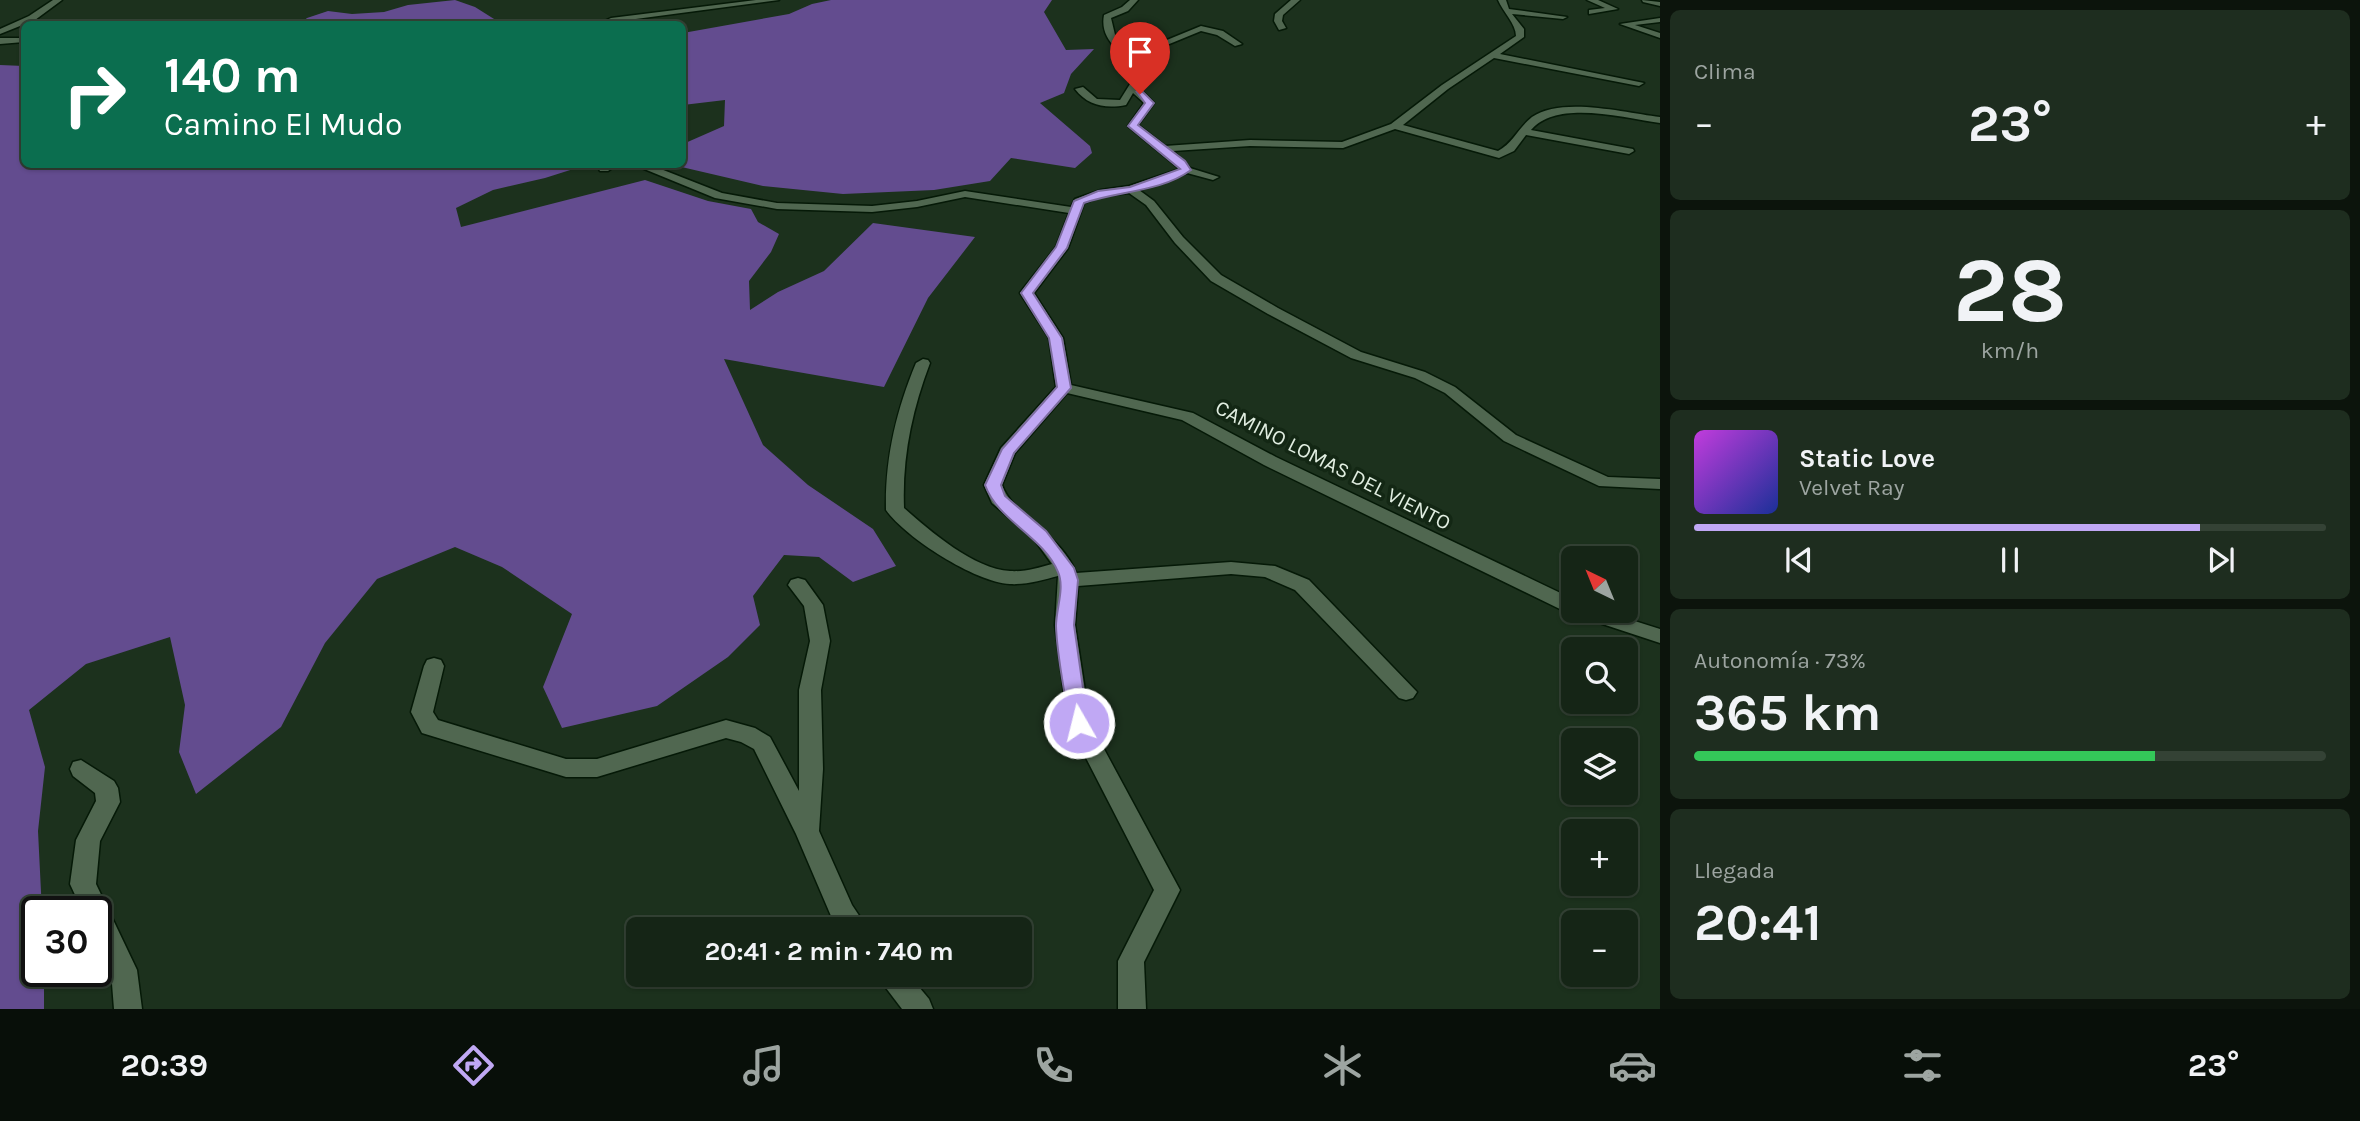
<!DOCTYPE html>
<html lang="es">
<head>
<meta charset="utf-8">
<style>
  :root { --surface:#152516; --page:#1e2d1f; --text:#f1f3f6; --muted:#9da5a1; --line:#344235; --accent:#c0a8f4 }
  body { margin:0; font-family:Karla,sans-serif; background:var(--page); color:var(--text); height:100vh; display:flex; flex-direction:column; font-size:26px; white-space:nowrap }
  * { box-sizing:border-box; margin:0 }
  p { font-size:23px; color:var(--muted) }
  .icon { flex:none; width:38px; height:38px; fill:none; stroke:currentColor; stroke-width:2; stroke-linecap:round; stroke-linejoin:round }
  .map { position:relative; flex:1; overflow:hidden }
  .sheet { display:flex; flex-direction:column; gap:10px; padding:10px; background:#0c140c; width:700px }
  .sheet>* { flex:none }
  .banner { position:absolute; left:21px; top:21px; width:665px; height:147px; border-radius:10px; box-shadow:0 2px 5px #0004,0 0 0 2px var(--line); background:#0b6e4f; color:#fff; overflow:hidden }
  .needle { width:46px; rotate:317deg }
  .controls { position:absolute; left:1561px; top:546px; display:grid; gap:14px }
  .controls a { display:grid; place-items:center; width:77px; height:77px; border-radius:10px; background:var(--surface); box-shadow:0 2px 5px #0004,0 0 0 2px var(--line); font-size:35px }
  .speed { position:absolute; left:21px; top:896px; display:flex; gap:14px; font-size:35px; font-weight:700; text-align:center }
  .speed>* { display:grid; place-content:center; width:91px; height:91px; border-radius:50%; background:var(--surface); box-shadow:0 2px 5px #0004,0 0 0 2px var(--line); line-height:1 }
  .speed .limit { border:4px solid #111; border-radius:10px; background:#fff; color:#111 }
  .pin { position:absolute; display:grid; place-items:center; width:60px; height:60px; color:#fff; margin:-72px -30px; border-radius:50% 50% 50% 0; rotate:-45deg; box-shadow:0 0 7px #0007 }
  .pin .icon { rotate:45deg }
  .me { position:absolute; width:77px; margin:-38px; rotate:352deg; stroke-linejoin:round; filter:drop-shadow(0 0 5px #0008) }
  .turn { display:flex; align-items:center; gap:24px; height:147px; padding:0 28px; font-size:32px }
  .turn .icon { width:91px; height:91px; stroke-width:2.5 }
  .turn b { display:block; font-size:49px; line-height:60px }
  .big { font-size:52px; font-weight:700; line-height:1.1 }
  .sheet .card { flex:1; display:flex; flex-direction:column; justify-content:center; gap:10px; min-width:0; padding:0 24px; border-radius:10px; background:var(--page) }
  .sheet .dial { align-items:center; gap:0 }
  .dial b { font-size:91px; line-height:1 }
  .song { display:flex; align-items:center; gap:21px }
  .cover { width:84px; height:84px; border-radius:10px; background:linear-gradient(135deg,hsl(290 70% 55%),hsl(230 70% 35%)) }
  .played { height:7px; border-radius:4px; background:linear-gradient(90deg,var(--accent) 80%,var(--line) 80%) }
  .keys { display:flex; justify-content:space-around; direction:ltr }
  .heat { display:flex; justify-content:space-between; align-items:center; font-size:38px; direction:ltr }
  .charge { height:10px; border-radius:5px; background:linear-gradient(90deg,#34c759 73%,var(--line) 0) }
  .trip { position:absolute; left:626px; top:917px; width:406px; height:70px; border-radius:10px; background:var(--surface); box-shadow:0 2px 5px #0004,0 0 0 2px var(--line); font-weight:700; line-height:70px; text-align:center }
  .dock { display:flex; height:112px; justify-content:space-around; align-items:center; background:#080f09; color:var(--muted) }
  .dock .icon { width:49px; height:49px }
  .dock .selected { color:var(--accent) }
  .dock b { font-size:32px; color:var(--text) }
  main { display:flex; flex:1; min-height:0 }
  .map>svg:first-child { display:block }
</style>
</head>
<body>
<main>
<div class="map">
<svg width="1660" height="1009" viewBox="0 0 1660 1009">
  <rect width="100%" height="100%" fill="#1c311d"/>
  <g fill="#634c8f">
    <path d="M 455,0 L 475,7 L 502,24 L 300,24 L 307,18 L 328,11 L 352,14 L 384,12 L 408,5 Z"/>
    <path d="M 831,0 L 1052,0 L 1044,12 L 1066,50 L 1094,49 L 1071,74 L 1064,93 L 1040,103 L 1090,146 L 1092,153 L 1075,168 L 1011,158 L 990,181 L 934,190 L 843,194 L 763,186 L 673,165 L 682,164 L 683,144 L 724,126 L 725,100 L 683,105 L 683,33 L 789,14 L 812,4 Z"/>
    <path d="M 0,65 L 24,66 L 24,164 L 586,165 L 545,178 L 493,190 L 456,208 L 461,227 L 645,180 L 708,201 L 751,209 L 758,222 L 779,234 L 771,252 L 749,281 L 750,310 L 778,292 L 824,271 L 873,223 L 975,237 L 928,298 L 884,387 L 724,359 L 763,445 L 808,485 L 873,529 L 896,566 L 853,582 L 819,557 L 784,555 L 753,596 L 760,625 L 728,657 L 657,706 L 562,728 L 543,687 L 572,614 L 502,567 L 455,547 L 377,579 L 325,643 L 281,727 L 196,794 L 179,752 L 185,705 L 170,637 L 86,664 L 29,710 L 45,767 L 38,831 L 42,912 L 37,912 L 37,971 L 44,971 L 44,1009 L 0,1009 Z"/>
  </g>
  <g fill="none" stroke-linecap="round" stroke-linejoin="round">
    <defs>
      <g id="minor">
        <path d="M 53,0 L 62,0 L 35,20 L 0,34 L 0,29 L 29,16 Z"/>
        <path d="M 756,0 L 779,0 L 598,24 L 611,18 Z"/>
        <path d="M 1130,0 L 1138,0 L 1128,11 L 1111,18 L 1116,39 L 1162,42 L 1201,26 L 1223,31 L 1242,44 L 1235,46 L 1217,35 L 1201,31 L 1162,47 L 1121,44 L 1149,68 L 1137,86 L 1154,103 L 1138,125 L 1165,146 L 1250,140 L 1342,142 L 1391,124 L 1442,85 L 1516,36 C 1516,24 1503,12 1498,0 L 1506,0 L 1509,9 L 1567,17 L 1563,19 L 1512,14 L 1524,29 L 1524,37 L 1500,54 L 1644,83 L 1639,86 L 1494,58 L 1448,89 L 1403,125 L 1498,151 C 1513,143 1519,127 1532,117 C 1562,96 1626,113 1660,117 L 1660,123 C 1624,118 1557,99 1531,130 L 1633,149 L 1634,151 L 1629,154 L 1526,135 L 1514,151 L 1499,158 L 1395,129 L 1343,148 L 1250,146 L 1173,151 L 1190,168 L 1219,177 L 1213,180 L 1187,173 L 1139,190 L 1154,201 L 1183,237 L 1221,275 L 1278,308 L 1361,352 L 1425,372 L 1455,387 L 1516,435 L 1608,477 L 1660,479 L 1660,489 L 1599,486 L 1504,441 L 1445,393 L 1415,378 L 1351,358 L 1268,314 L 1211,281 L 1175,243 L 1146,205 L 1129,193 L 1103,196 L 1084,203 L 1068,248 L 1034,293 L 1063,338 L 1071,385 L 1193,413 L 1276,457 L 1573,599 L 1573,611 L 1603,611 L 1660,629 L 1660,643 L 1566,612 L 1264,465 L 1182,420 L 1067,393 L 1015,453 L 1002,485 C 1012,515 1062,535 1076,573 L 1231,562 L 1275,566 L 1309,580 L 1417,692 L 1413,698 L 1406,700 L 1399,698 L 1295,590 L 1265,577 L 1231,574 L 1078,586 L 1075,625 L 1090,723 L 1180,890 L 1144,962 L 1146,1009 L 1118,1009 L 1118,961 L 1154,890 L 1068,723 L 1055,625 L 1058,576 C 1043,580 1026,585 1010,584 C 975,582 906,538 886,510 C 885,458 896,411 916,363 L 923,359 L 928,360 L 930,363 C 912,410 902,458 904,508 C 930,531 974,569 1010,571 C 1024,572 1038,568 1052,564 L 1034,539 L 992,503 L 984,485 L 1001,448 L 1056,387 L 1049,338 L 1020,293 L 1056,247 L 1069,213 L 965,197 L 917,207 L 872,212 L 777,209 L 715,198 L 632,164 L 648,164 L 722,193 L 777,203 L 872,206 L 917,201 L 965,191 L 1071,207 L 1075,199 L 1101,190 L 1129,186 L 1180,169 L 1128,126 L 1144,103 L 1133,93 L 1126,105 C 1106,109 1088,106 1075,89 L 1083,87 L 1097,99 L 1120,100 L 1140,68 C 1123,54 1099,41 1104,15 L 1122,7 Z"/>
        <path d="M 1291,0 L 1300,0 L 1283,15 L 1282,21 L 1286,28 L 1279,30 L 1274,21 L 1275,14 Z"/>
        <path d="M 1587,0 L 1598,0 L 1618,9 L 1589,14 L 1589,10 L 1605,8 Z"/>
        <path d="M 1642,0 L 1660,2 L 1660,6 L 1643,2 Z"/>
        <path d="M 1660,18 L 1660,22 L 1635,25 L 1660,33 L 1660,38 L 1620,24 Z"/>
        <path d="M 0,38 L 24,38 L 24,42 L 0,44 Z"/>
        <path d="M 604,164 L 618,164 L 608,171 L 600,171 L 599,169 Z"/>
        <path d="M 798,578 L 805,580 L 823,605 L 830,641 L 821,690 L 823,769 L 819,831 L 852,905 L 868,929 L 839,929 L 834,923 L 796,834 L 754,749 L 741,742 L 726,738 L 597,777 L 566,777 L 422,733 L 411,712 L 424,666 L 427,660 L 434,658 L 441,660 L 444,666 L 433,712 L 438,720 L 566,759 L 597,759 L 726,720 L 755,728 L 770,737 L 799,791 L 799,690 L 810,641 L 804,606 L 788,585 L 791,580 Z"/>
        <path d="M 81,760 L 114,781 L 118,788 L 120,802 L 100,841 L 96,884 L 137,970 L 142,1009 L 114,1009 L 111,971 L 96,941 L 96,912 L 83,912 L 70,884 L 76,840 L 96,801 L 95,793 L 73,776 L 70,769 L 73,762 Z"/>
        <path d="M 879,975 L 909,975 L 929,999 L 933,1009 L 902,1009 L 883,984 Z"/>
      </g>
    </defs>
    <use href="#minor" stroke="#051907" stroke-width="3"/>
    <use href="#minor" fill="#506750" fill-rule="evenodd"/>
  </g>
  <path fill="#c0a8f4" stroke="#7d6d9f" stroke-width="2" d="M 1137,92 L 1143,92 L 1154,103 L 1138,125 L 1185,161 L 1191,170 C 1161,192 1118,191 1084,203 L 1067,248 L 1033,293 L 1062,338 L 1071,388 L 1014,453 L 1001,485 L 1005,496 L 1046,531 L 1074,568 L 1078,580 L 1074,625 L 1088,723 L 1086,729 L 1079,731 L 1072,729 L 1069,723 C 1065,691 1057,658 1056,626 C 1056,609 1065,588 1058,572 C 1043,536 998,521 985,485 L 1002,449 L 1057,387 L 1049,338 L 1021,293 L 1056,247 L 1074,201 L 1098,191 L 1130,187 L 1180,169 L 1128,126 L 1145,103 Z"/>
  <g text-anchor="middle" stroke-width="7" stroke-linejoin="round" paint-order="stroke">
    <g font-size="21" fill="#e1eee1" stroke="#132714">
      <text transform="translate(1333 465) rotate(27)" y="7">CAMINO LOMAS DEL VIENTO</text>
    </g>
  </g>
</svg>
<div class="controls">
<a><svg class="needle" viewBox="-14 -14 28 28"><path d="M0-13l5 13h-10z" fill="#e53935"/><path d="M0 13l5-13h-10z" fill="#9da5a1"/></svg></a>
<a><svg class="icon" aria-label="search" viewBox="0 0 24 24"><circle cx="10" cy="10" r="6"/><path d="M15 15l6 6"/></svg></a>
<a><svg class="icon" aria-label="layers" viewBox="0 0 24 24"><path d="M12 4l9 5-9 5-9-5zM3 14l9 5 9-5"/></svg></a>
<a>+</a>
<a>−</a>
</div>
<div class="speed"><div class="limit">30</div></div>
<div class="pin" style="left:1140px;top:94px;background:#d93025"><svg class="icon" aria-label="arrive" viewBox="0 0 24 24"><path d="M6 21V4h12l-3 4 3 4H6"/></svg></div>
<svg class="me" style="left:1079px;top:723px" viewBox="-20 -20 40 40"><circle r="17" fill="#c0a8f4" stroke="#fff" stroke-width="3"/><path d="M0-11L8 9 0 5-8 9z" fill="#fff"/></svg>
<div class="trip">20:41 · 2 min · 740 m</div>
<div class="banner">
<div class="turn"><svg class="icon" aria-label="right" viewBox="0 0 24 24"><path d="M7 20v-9h11M14 6l5 5-5 5"/></svg><div><b>140 m</b>Camino El Mudo</div></div>
</div>
</div>
<section class="sheet">
<div class="card"><p>Clima</p>
<div class="heat"><a>−</a><b class="big">23°</b><a>+</a></div>
</div>
<div class="card dial"><b>28</b><p>km/h</p></div>
<div class="card">
<div class="song"><i class="cover"></i><div><b>Static Love</b><p>Velvet Ray</p></div></div>
<div class="played"></div>
<div class="keys"><svg class="icon" aria-label="previous" viewBox="0 0 24 24"><path d="M18 5L8 12l10 7zM5 5v14"/></svg><svg class="icon" aria-label="pause" viewBox="0 0 24 24"><path d="M8 5v14M16 5v14"/></svg><svg class="icon" aria-label="next" viewBox="0 0 24 24"><path d="M6 5l10 7-10 7zM19 5v14"/></svg></div>
</div>
<div class="card"><p>Autonomía · 73%</p><b class="big">365 km</b><div class="charge"></div></div>
<div class="card"><p>Llegada</p><b class="big">20:41</b></div>
</section>
</main>
<nav class="dock">
<b>20:39</b>
<svg class="icon selected" aria-label="directions" viewBox="0 0 24 24"><path d="M12 3l9 9-9 9-9-9zM9 14v-3h6M13 9l2 2-2 2"/></svg>
<svg class="icon" aria-label="music" viewBox="0 0 24 24"><path d="M9 18V5l10-2v13"/><circle cx="6" cy="18" r="3"/><circle cx="16" cy="16" r="3"/></svg>
<svg class="icon" aria-label="phone" viewBox="0 0 24 24"><path d="M5 4h4l2 5-3 2q2 4 5 5l2-3 5 2v4C11 20 4 13 5 4z"/></svg>
<svg class="icon" aria-label="climate" viewBox="0 0 24 24"><path d="M12 3v18M4 7l16 10M4 17L20 7"/></svg>
<svg class="icon" aria-label="car" viewBox="0 0 24 24"><path d="M5 17H2v-5l4-1 3-4h7l3 4 3 1v5h-3M9 17h6M6 11h13"/><circle cx="7" cy="17" r="2"/><circle cx="17" cy="17" r="2"/></svg>
<svg class="icon" aria-label="filters" viewBox="0 0 24 24"><path d="M4 7h16M4 17h16"/><circle cx="9" cy="7" r="2"/><circle cx="15" cy="17" r="2"/></svg>
<b>23°</b>
</nav>
</body>
</html>
